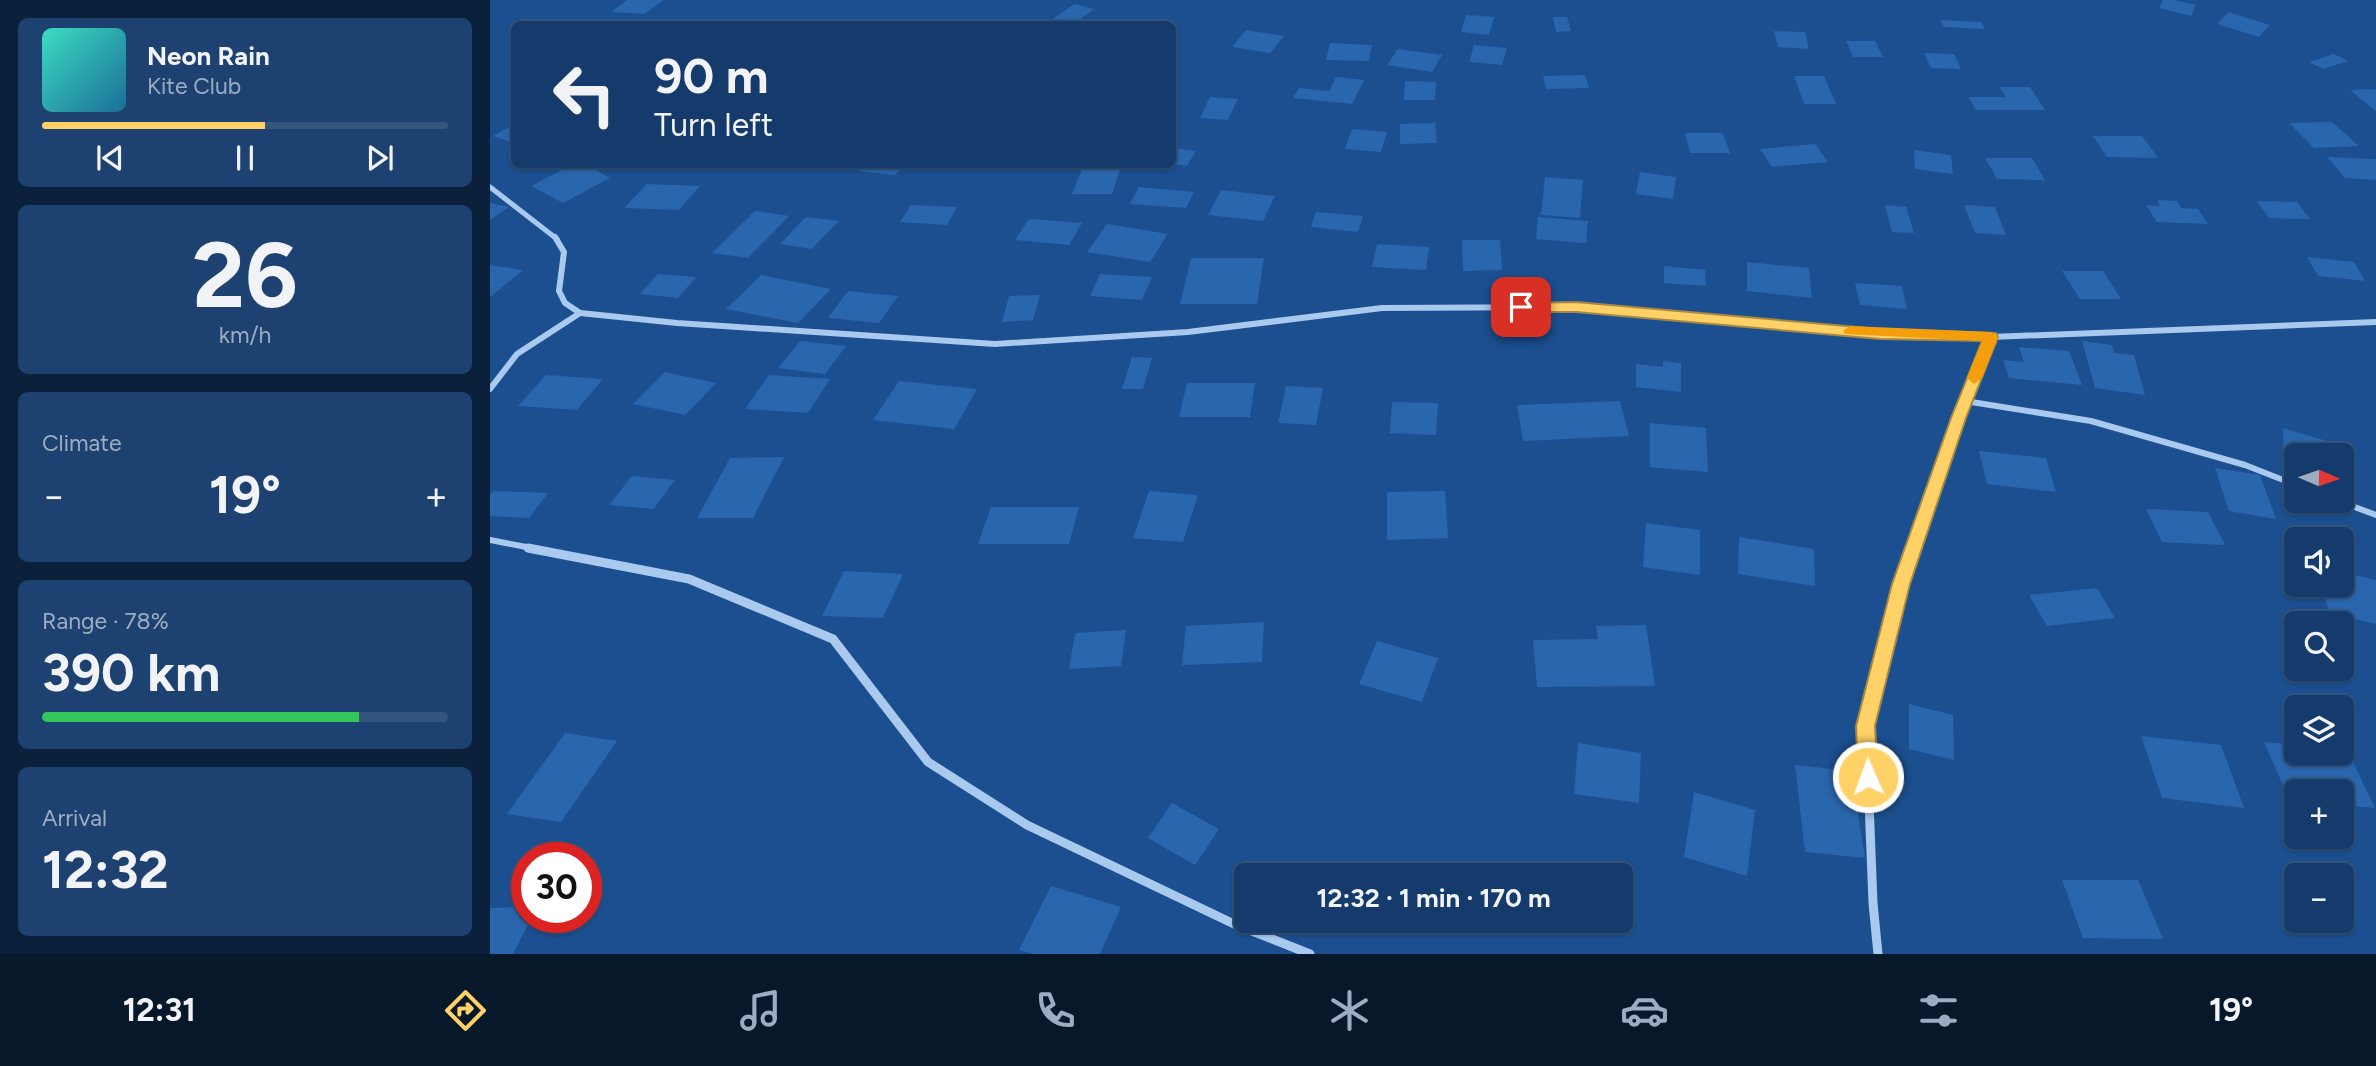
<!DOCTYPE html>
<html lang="en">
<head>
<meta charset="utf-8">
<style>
  :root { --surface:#143b6b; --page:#1d4271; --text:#f1f3f6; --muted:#9dadc1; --line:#33557e; --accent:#ffd166 }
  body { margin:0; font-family:Figtree,sans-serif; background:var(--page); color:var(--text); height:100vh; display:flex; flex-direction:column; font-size:26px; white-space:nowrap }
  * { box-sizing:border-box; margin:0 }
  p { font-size:23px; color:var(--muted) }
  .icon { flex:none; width:38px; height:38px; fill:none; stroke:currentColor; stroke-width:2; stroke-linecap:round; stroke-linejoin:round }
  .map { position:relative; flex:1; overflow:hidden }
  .sheet { display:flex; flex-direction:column; gap:18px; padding:18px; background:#0b203b; width:490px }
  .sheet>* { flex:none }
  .guide { position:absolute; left:21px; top:21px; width:665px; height:147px; border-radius:10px; box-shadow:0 2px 5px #0004,0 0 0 2px var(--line); background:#143b6b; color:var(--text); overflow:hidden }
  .needle { width:46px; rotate:92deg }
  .controls { position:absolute; left:1794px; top:443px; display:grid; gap:14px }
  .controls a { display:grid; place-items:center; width:70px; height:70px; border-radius:10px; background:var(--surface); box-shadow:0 2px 5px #0004,0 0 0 2px var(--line); font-size:35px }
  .speed { position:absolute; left:21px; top:842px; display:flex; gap:14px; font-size:35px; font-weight:700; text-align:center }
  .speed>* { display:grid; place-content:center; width:91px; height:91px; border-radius:50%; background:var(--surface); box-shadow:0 2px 5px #0004,0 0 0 2px var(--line); line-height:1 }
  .speed .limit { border:10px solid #d22; background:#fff; color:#111 }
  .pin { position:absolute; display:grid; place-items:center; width:60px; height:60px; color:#fff; margin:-30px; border-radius:14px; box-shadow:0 4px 10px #0006 }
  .me { position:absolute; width:77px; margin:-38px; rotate:358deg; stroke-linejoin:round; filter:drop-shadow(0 0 5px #0008) }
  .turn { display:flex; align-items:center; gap:24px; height:147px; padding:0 28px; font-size:32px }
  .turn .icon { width:91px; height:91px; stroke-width:2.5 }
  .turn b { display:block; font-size:49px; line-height:60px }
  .big { font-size:52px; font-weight:700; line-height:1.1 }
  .sheet .widget { flex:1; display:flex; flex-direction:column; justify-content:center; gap:10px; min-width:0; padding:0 24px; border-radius:10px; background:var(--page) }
  .sheet .dial { align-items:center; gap:0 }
  .dial b { font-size:91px; line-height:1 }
  .song { display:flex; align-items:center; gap:21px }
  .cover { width:84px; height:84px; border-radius:10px; background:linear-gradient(135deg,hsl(170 70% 55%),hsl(200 70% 35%)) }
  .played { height:7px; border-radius:4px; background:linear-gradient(90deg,var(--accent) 55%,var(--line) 55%) }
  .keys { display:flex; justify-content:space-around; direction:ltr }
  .heat { display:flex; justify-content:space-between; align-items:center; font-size:38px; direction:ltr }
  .charge { height:10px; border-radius:5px; background:linear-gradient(90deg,#34c759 78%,var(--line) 0) }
  .trip { position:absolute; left:744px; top:863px; width:399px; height:70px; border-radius:10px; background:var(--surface); box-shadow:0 2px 5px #0004,0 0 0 2px var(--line); font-weight:700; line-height:70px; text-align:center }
  .tabs { display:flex; height:112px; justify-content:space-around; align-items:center; background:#08182b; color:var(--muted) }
  .tabs .icon { width:49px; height:49px }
  .tabs .on { color:var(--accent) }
  .tabs b { font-size:32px; color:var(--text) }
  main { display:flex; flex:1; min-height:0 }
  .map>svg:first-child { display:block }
</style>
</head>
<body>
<main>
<section class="sheet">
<div class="widget">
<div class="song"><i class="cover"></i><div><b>Neon Rain</b><p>Kite Club</p></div></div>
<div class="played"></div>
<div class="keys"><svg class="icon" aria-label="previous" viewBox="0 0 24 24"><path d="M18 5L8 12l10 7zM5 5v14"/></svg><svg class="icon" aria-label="pause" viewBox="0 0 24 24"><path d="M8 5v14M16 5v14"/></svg><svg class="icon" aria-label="next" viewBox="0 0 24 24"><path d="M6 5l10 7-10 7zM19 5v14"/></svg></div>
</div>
<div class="widget dial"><b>26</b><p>km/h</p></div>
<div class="widget"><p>Climate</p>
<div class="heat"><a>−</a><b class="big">19°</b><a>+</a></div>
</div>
<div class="widget"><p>Range · 78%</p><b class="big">390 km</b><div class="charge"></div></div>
<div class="widget"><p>Arrival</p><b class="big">12:32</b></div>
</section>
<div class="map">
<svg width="1886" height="954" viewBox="0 0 1886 954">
  <rect width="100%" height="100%" fill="#1b4f8f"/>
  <g fill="#2a66ad">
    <path d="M 137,0 L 173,0 L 155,14 L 121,12 Z"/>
    <path d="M 1673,0 L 1685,0 L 1706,5 L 1701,16 L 1669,8 Z"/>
    <path d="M 584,4 L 604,9 L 584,24 L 563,19 Z"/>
    <path d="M 1738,12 L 1780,25 L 1769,37 L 1727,24 Z"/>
    <path d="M 976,15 L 1004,17 L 999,35 L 971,32 Z"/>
    <path d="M 1063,17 L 1077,17 L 1081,31 L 1066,32 Z"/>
    <path d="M 1450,20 L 1491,22 L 1495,29 L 1454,27 Z"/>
    <path d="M 756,30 L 794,36 L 780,53 L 742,47 Z"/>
    <path d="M 1284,31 L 1315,32 L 1319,49 L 1288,47 Z"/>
    <path d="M 1356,41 L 1385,41 L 1393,57 L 1363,57 Z"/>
    <path d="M 840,43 L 882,45 L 879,61 L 836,60 Z"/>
    <path d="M 984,45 L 1017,48 L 1012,65 L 979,62 Z"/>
    <path d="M 908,49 L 952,55 L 942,72 L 897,65 Z"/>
    <path d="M 1434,53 L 1464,54 L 1471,69 L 1441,68 Z"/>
    <path d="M 1844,54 L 1858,61 L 1833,69 L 1819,62 Z"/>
    <path d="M 1095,75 L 1099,88 L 1056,89 L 1053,76 Z"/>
    <path d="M 1304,76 L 1334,76 L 1346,104 L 1314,104 Z"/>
    <path d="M 846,77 L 874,80 L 862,104 L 803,98 L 809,88 L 839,91 Z"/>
    <path d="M 915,81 L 946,82 L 945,100 L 914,100 Z"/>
    <path d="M 1509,87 L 1540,87 L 1555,110 L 1486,110 L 1478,97 L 1516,97 Z"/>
    <path d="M 1886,89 L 1886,111 L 1860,90 Z"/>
    <path d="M 720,97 L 748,99 L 738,120 L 710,118 Z"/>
    <path d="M 1842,122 L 1869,146 L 1824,148 L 1799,123 Z"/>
    <path d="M 945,123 L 947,143 L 910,144 L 910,124 Z"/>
    <path d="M 24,125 L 24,143 L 3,136 Z"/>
    <path d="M 862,129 L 897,132 L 891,152 L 855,149 Z"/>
    <path d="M 1195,133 L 1233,133 L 1240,153 L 1200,153 Z"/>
    <path d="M 1603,136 L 1652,136 L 1668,158 L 1617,157 Z"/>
    <path d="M 1325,144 L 1338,162 L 1282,167 L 1270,149 Z"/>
    <path d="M 682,148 L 706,151 L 697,166 L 682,164 Z"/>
    <path d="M 1424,150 L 1461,155 L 1463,174 L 1425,169 Z"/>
    <path d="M 1837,157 L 1886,159 L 1886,180 L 1855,178 Z"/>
    <path d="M 1495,158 L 1542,158 L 1555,180 L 1507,179 Z"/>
    <path d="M 83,164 L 94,164 L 120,178 L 73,203 L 41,186 Z"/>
    <path d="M 374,164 L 415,164 L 405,175 L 368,171 Z"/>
    <path d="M 593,167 L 631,167 L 622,194 L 582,194 Z"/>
    <path d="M 1150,172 L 1186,177 L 1183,199 L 1146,194 Z"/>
    <path d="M 1055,177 L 1093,180 L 1090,218 L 1051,215 Z"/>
    <path d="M 157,184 L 210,186 L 189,210 L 134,208 Z"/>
    <path d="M 649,187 L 704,192 L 696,208 L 640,204 Z"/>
    <path d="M 731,190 L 785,196 L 773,221 L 718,215 Z"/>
    <path d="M 1667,200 L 1687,201 L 1691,208 L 1708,209 L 1718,224 L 1667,222 L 1656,205 L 1670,206 Z"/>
    <path d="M 1767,201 L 1807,202 L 1820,219 L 1779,218 Z"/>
    <path d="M 0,203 L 19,207 L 0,220 Z"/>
    <path d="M 421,205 L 467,207 L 457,225 L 410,222 Z"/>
    <path d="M 1395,205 L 1416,207 L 1424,233 L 1402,232 Z"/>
    <path d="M 1474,205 L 1505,207 L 1516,235 L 1485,233 Z"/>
    <path d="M 265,211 L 299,216 L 258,258 L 222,253 Z"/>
    <path d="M 826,212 L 873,216 L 868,232 L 821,227 Z"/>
    <path d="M 316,217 L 349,221 L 322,249 L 290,244 Z"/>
    <path d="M 1048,217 L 1098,221 L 1096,243 L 1046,239 Z"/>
    <path d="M 539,219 L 592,223 L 579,245 L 525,240 Z"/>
    <path d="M 617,224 L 678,234 L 660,262 L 597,252 Z"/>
    <path d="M 972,240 L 1010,240 L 1012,270 L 973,271 Z"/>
    <path d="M 887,244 L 939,247 L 936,270 L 882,267 Z"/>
    <path d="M 1817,257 L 1864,262 L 1875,281 L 1828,276 Z"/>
    <path d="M 701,258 L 774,258 L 767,304 L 690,304 Z"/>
    <path d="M 1257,262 L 1319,268 L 1322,298 L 1257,291 Z"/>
    <path d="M 0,265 L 33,270 L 0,297 Z"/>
    <path d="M 1174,266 L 1215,270 L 1216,286 L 1174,283 Z"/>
    <path d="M 1572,271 L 1613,271 L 1631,299 L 1590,299 Z"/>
    <path d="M 168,274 L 206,277 L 188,298 L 150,294 Z"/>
    <path d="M 610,274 L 662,277 L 652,300 L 600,296 Z"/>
    <path d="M 271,275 L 341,289 L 308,323 L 236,309 Z"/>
    <path d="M 1365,283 L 1412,286 L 1417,309 L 1370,305 Z"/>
    <path d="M 358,291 L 408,296 L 389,323 L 338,318 Z"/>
    <path d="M 550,295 L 543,320 L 512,322 L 519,296 Z"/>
    <path d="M 310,341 L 356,346 L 335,374 L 288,368 Z"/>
    <path d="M 1592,341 L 1622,345 L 1624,353 L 1644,355 L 1655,395 L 1605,388 Z"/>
    <path d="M 1529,347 L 1579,351 L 1592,385 L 1519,378 L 1513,360 L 1534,362 Z"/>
    <path d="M 642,357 L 662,358 L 653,389 L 632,389 Z"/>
    <path d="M 1173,361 L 1191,363 L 1191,392 L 1146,387 L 1146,364 L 1173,367 Z"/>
    <path d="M 175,372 L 226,383 L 195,415 L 143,404 Z"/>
    <path d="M 56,375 L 113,379 L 87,410 L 28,406 Z"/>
    <path d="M 279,375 L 340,379 L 318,413 L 255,409 Z"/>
    <path d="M 409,381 L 487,389 L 464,429 L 383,420 Z"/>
    <path d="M 697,383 L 765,383 L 760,417 L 689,417 Z"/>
    <path d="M 796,386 L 833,388 L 826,425 L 788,423 Z"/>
    <path d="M 1130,401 L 1139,436 L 1033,441 L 1027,405 Z"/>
    <path d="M 902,402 L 948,403 L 946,435 L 900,433 Z"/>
    <path d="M 1160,423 L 1216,428 L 1218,472 L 1160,467 Z"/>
    <path d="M 1793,428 L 1857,447 L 1860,481 L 1852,479 L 1852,455 L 1806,455 L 1806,465 L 1794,462 Z"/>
    <path d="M 1489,451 L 1556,458 L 1566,492 L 1497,484 Z"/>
    <path d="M 294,457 L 263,518 L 207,518 L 240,458 Z"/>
    <path d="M 1725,468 L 1770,475 L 1786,519 L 1739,511 Z"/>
    <path d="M 142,476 L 185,480 L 163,509 L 119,505 Z"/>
    <path d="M 3,491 L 58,493 L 39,518 L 0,516 L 0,495 Z"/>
    <path d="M 659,491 L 708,495 L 693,542 L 643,538 Z"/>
    <path d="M 955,491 L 958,538 L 897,540 L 897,492 Z"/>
    <path d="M 501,507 L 589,507 L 579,544 L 488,544 Z"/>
    <path d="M 1656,509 L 1718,512 L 1735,545 L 1672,542 Z"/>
    <path d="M 1156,523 L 1210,530 L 1210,575 L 1153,567 Z"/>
    <path d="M 1249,537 L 1324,549 L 1325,586 L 1248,574 Z"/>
    <path d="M 354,571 L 413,574 L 393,618 L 332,616 Z"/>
    <path d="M 1852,572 L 1886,580 L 1886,624 L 1839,613 L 1832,584 L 1852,584 Z"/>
    <path d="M 1607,588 L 1625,618 L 1557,626 L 1539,595 Z"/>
    <path d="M 774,622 L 772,662 L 692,665 L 696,626 Z"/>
    <path d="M 1156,625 L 1165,686 L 1047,687 L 1043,640 L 1108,639 L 1106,626 Z"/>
    <path d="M 636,630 L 631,666 L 579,669 L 585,633 Z"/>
    <path d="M 887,641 L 948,658 L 932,702 L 869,684 Z"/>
    <path d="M 1419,704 L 1463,715 L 1464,760 L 1419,749 Z"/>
    <path d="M 75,733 L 127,741 L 71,822 L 17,814 Z"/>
    <path d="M 1651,736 L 1731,745 L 1754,808 L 1672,798 Z"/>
    <path d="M 1774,742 L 1806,745 L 1806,752 L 1858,751 L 1885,808 L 1852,805 L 1852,791 L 1806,791 L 1806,800 L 1799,799 Z"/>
    <path d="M 1088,743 L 1151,753 L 1149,803 L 1084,794 Z"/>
    <path d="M 1305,765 L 1361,771 L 1375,858 L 1315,852 Z"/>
    <path d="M 1204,792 L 1265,810 L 1257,876 L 1194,857 Z"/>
    <path d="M 682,803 L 729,829 L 705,865 L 658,838 Z"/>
    <path d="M 1572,880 L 1648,880 L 1673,939 L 1593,938 Z"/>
    <path d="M 561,886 L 631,907 L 610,954 L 543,954 L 529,950 Z"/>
    <path d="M 37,907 L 37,917 L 42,917 L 23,954 L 0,954 L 0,908 Z"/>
  </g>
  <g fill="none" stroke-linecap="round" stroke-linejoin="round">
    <path stroke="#a9c9ee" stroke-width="5" d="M 0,187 L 67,239"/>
    <g stroke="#a9c9ee" stroke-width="6">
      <path d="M 65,237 L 74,252 L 69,291 L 75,303 L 90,313 L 187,323 L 505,344 L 698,332 L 892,308 L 1086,307 L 1390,334 L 1501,337 L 1886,322"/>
      <path d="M 0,389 L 27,354 L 90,313"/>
      <path d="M 1475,401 L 1601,421 L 1755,465 L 1806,485"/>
      <path d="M 1846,500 L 1886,515"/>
      <path d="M 0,540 L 47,549"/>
      <path d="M 1423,549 L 1468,418 L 1501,337"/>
    </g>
    <g stroke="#a9c9ee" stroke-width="9">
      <path d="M 38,548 L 199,579 L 343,639 L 438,762 L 537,825 L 744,924 L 820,954"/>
      <path d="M 1388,954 L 1383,903 L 1376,726 L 1411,584 L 1424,548"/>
    </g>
  </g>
  <path fill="#ffd166" stroke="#a68842" stroke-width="2" d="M 1086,302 L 1390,329 L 1506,333 L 1508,337 L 1476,418 L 1420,584 L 1385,726 L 1388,777 L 1385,783 L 1378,786 L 1371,783 L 1368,777 L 1366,726 L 1402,584 L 1461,418 L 1492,341 L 1390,339 L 1086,312 L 1031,312 L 1024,307 L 1031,303 Z"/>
  <path fill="#f59e0b" d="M 1360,326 L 1501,332 L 1508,337 L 1492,378 L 1484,384 L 1477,378 L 1492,341 L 1355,334 L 1353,331 Z"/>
</svg>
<div class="controls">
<a><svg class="needle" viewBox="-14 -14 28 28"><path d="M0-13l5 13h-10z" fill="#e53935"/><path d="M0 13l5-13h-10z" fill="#9dadc1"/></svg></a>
<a><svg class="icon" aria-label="sound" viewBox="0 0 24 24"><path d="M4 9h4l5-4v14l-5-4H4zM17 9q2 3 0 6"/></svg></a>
<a><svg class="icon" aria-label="search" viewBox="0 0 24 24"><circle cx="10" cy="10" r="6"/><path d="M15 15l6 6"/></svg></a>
<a><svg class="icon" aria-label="layers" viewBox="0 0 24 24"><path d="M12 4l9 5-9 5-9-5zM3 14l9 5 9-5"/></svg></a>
<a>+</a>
<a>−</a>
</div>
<div class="speed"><div class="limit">30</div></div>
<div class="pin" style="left:1031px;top:307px;background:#d93025"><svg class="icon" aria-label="arrive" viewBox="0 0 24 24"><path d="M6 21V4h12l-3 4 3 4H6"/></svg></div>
<svg class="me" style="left:1378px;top:777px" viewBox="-20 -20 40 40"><circle r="17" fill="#ffd166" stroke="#fff" stroke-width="3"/><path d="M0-11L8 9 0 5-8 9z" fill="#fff"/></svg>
<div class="trip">12:32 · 1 min · 170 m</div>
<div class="guide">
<div class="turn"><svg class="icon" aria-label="left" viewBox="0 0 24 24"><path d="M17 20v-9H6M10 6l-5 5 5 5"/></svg><div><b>90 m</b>Turn left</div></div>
</div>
</div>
</main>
<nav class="tabs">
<b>12:31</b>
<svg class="icon on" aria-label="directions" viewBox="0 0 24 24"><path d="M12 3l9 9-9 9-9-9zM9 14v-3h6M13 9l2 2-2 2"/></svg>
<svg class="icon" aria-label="music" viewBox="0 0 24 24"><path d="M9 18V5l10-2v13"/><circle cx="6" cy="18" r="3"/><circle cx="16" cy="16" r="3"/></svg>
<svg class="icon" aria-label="phone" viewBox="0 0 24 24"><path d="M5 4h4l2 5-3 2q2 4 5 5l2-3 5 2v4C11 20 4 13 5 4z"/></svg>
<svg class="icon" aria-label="climate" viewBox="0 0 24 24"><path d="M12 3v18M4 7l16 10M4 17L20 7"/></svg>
<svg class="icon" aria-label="car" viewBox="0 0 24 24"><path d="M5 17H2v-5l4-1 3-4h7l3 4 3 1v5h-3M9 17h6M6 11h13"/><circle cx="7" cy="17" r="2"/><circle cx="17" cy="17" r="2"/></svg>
<svg class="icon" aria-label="filters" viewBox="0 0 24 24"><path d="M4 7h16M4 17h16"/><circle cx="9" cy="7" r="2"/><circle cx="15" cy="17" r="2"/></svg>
<b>19°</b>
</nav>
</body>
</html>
